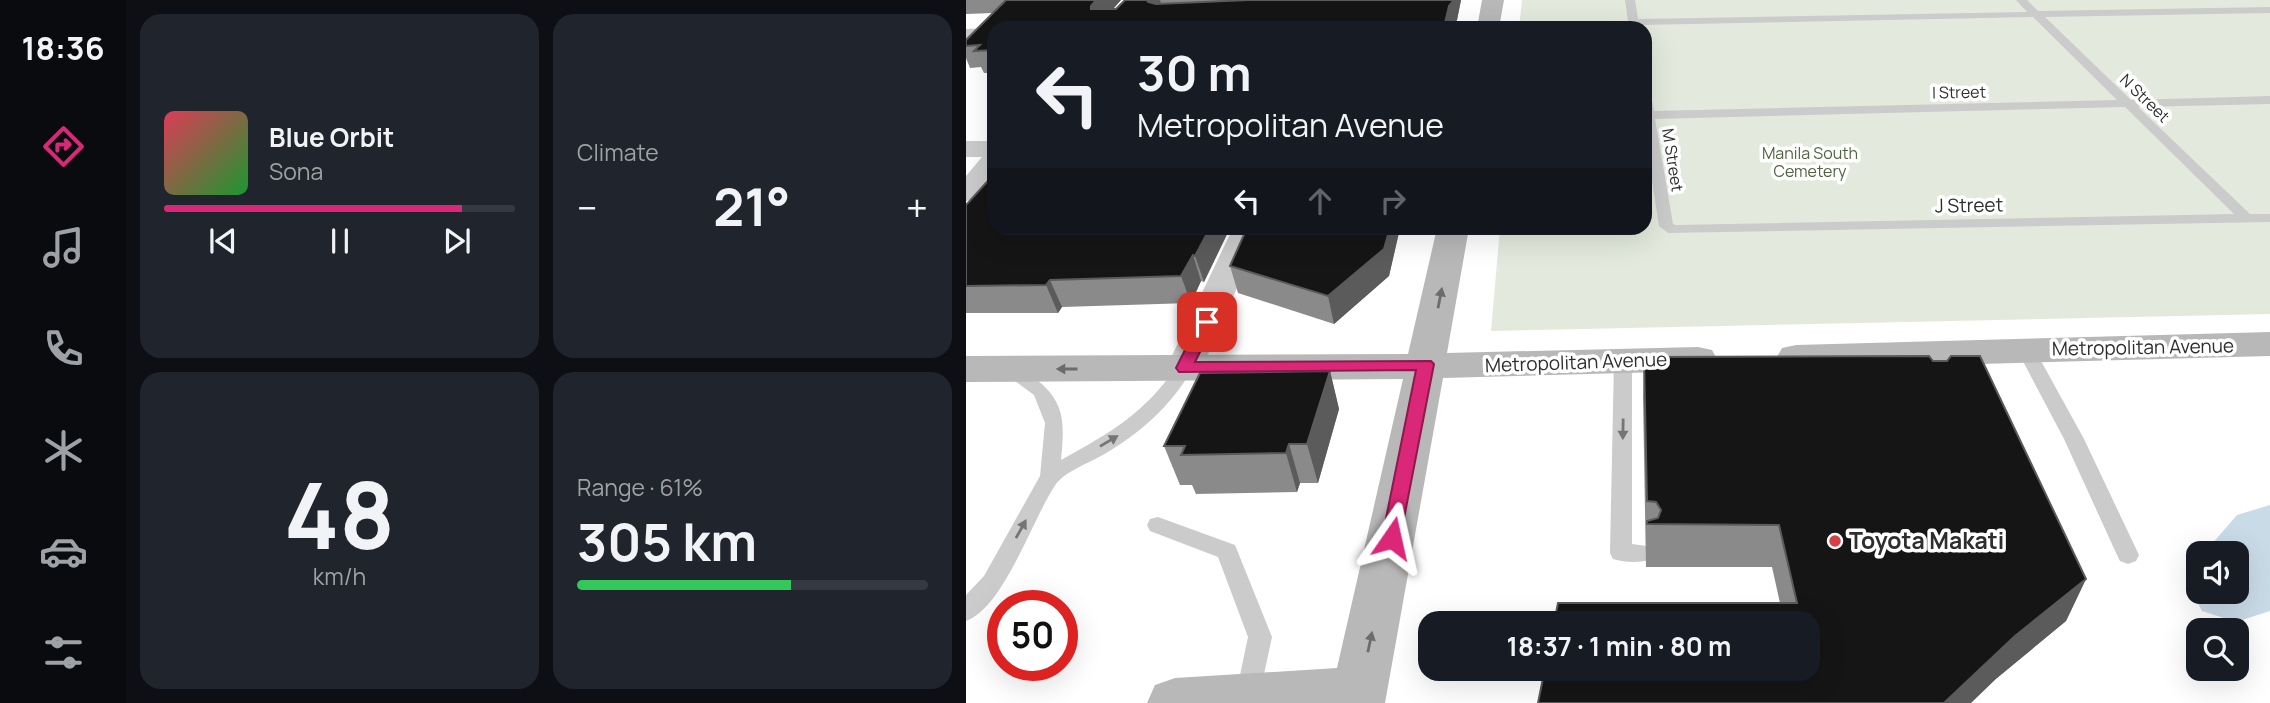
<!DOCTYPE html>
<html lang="en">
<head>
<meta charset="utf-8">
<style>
  :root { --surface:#171b24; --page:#20242c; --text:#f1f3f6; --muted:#9ea1a6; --line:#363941; --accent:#db2777 }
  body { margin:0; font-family:Manrope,sans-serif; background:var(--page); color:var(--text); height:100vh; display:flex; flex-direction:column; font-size:26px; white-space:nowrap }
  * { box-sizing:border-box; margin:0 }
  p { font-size:23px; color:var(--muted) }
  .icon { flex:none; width:38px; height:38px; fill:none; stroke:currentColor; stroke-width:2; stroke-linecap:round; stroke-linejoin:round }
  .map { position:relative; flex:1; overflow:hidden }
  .sheet { display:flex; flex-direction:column; gap:14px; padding:14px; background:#0d0f14; width:840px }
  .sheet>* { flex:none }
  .banner { position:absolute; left:21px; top:21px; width:665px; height:214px; border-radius:21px; box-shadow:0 7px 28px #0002; background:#171b24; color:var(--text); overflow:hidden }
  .fabs { position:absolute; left:1220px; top:541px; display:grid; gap:14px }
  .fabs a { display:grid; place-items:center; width:63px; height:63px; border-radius:14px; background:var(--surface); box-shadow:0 7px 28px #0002; font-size:35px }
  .speed { position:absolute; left:21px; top:590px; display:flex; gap:14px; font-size:35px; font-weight:700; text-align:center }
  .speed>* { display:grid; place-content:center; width:91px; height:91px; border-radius:50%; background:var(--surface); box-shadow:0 7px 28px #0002; line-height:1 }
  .speed .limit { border:10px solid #d22; background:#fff; color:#111 }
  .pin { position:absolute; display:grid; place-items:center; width:60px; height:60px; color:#fff; margin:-30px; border-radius:14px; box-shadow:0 4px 10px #0006 }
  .me { position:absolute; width:77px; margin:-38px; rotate:11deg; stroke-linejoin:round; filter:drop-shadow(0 0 5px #0008) }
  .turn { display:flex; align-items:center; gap:24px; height:147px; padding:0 35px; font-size:32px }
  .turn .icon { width:91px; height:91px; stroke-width:2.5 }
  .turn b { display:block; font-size:49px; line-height:60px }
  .lanes { display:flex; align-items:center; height:66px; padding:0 35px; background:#0003; justify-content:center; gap:35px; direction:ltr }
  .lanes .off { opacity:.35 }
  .big { font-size:52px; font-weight:700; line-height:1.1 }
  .sheet .tile { flex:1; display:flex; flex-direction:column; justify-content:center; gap:10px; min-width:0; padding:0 24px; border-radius:21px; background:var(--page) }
  .sheet .dial { align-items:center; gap:0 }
  .dial b { font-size:91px; line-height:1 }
  .song { display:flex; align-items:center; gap:21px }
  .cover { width:84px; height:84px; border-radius:10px; background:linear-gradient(135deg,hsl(350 70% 55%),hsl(130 70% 35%)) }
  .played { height:7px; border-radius:4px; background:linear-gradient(90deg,var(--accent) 85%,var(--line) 85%) }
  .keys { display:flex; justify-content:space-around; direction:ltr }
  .heat { display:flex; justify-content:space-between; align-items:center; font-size:38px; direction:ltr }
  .charge { height:10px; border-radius:5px; background:linear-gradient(90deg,#34c759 61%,var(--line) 0) }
  .sheet .tiles { flex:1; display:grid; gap:14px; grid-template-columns:repeat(2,1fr) }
  .trip { position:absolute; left:452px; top:611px; width:402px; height:70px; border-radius:21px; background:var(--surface); box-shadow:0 7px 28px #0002; font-weight:700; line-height:70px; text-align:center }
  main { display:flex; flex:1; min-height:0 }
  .tabs { display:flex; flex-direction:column; width:126px; justify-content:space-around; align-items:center; background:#090b0e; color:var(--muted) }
  .tabs .icon { width:49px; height:49px }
  .tabs .active { color:var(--accent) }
  .tabs b { font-size:32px; color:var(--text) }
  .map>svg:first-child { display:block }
</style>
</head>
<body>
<main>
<nav class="tabs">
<b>18:36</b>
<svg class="icon active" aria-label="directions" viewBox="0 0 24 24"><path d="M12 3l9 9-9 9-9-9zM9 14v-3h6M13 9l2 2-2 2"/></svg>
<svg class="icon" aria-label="music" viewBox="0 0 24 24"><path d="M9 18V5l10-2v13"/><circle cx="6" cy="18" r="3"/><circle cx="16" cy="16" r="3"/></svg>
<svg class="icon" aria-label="phone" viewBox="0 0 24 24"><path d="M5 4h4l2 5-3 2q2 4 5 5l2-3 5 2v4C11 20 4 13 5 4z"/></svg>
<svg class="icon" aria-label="climate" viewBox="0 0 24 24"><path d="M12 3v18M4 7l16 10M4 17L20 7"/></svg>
<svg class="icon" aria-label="car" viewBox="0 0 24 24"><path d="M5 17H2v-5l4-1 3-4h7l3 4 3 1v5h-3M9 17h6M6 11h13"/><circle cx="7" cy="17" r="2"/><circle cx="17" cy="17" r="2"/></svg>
<svg class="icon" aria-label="filters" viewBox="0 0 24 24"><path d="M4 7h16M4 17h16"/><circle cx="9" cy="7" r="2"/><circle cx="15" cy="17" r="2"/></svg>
</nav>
<section class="sheet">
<div class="tiles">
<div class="tile">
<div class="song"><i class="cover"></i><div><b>Blue Orbit</b><p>Sona</p></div></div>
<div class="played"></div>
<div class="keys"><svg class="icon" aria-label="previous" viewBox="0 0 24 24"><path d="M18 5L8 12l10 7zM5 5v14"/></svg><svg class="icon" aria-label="pause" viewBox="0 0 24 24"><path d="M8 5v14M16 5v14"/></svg><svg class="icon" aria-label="next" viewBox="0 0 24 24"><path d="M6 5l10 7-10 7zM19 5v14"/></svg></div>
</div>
<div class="tile"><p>Climate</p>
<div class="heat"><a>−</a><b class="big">21°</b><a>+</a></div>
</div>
<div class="tile dial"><b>48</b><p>km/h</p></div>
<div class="tile"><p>Range · 61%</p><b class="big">305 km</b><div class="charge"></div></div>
</div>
</section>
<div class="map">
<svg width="1304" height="703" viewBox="0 0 1304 703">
  <rect width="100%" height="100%" fill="#fff"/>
  <path fill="#e3eadd" d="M 556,0 L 1304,0 L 1304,314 L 525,331 L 534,228 L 679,228 L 679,28 L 553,28 Z"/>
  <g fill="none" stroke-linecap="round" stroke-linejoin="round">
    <path fill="#cadbe8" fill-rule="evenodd" d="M 1304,505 L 1304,611 L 1270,622 L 1236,611 L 1221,583 L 1232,562 L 1232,592 L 1270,592 L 1270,553 L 1238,553 L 1271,515 Z"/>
    <g fill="#cbcbcb" fill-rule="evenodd">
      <path d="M 659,0 L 669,0 L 672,19 L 1061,12 L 1050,0 L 1061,0 L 1072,11 L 1304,7 L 1304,13 L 1079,17 L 1165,100 L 1304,96 L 1304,104 L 1172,107 L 1284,214 L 1304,214 L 1304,222 L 702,233 L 693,226 L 679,136 L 679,92 L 685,96 L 688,111 L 1151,100 L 1067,17 L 673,25 L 673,28 L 663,28 ZM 1159,107 L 1268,214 L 710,225 L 707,224 L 689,119 Z"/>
      <path d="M 1060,345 L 1069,350 L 1118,439 L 1173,555 L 1170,561 L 1162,564 L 1154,561 L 1151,555 L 1098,439 L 1051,350 Z"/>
      <path d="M 657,354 L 666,360 L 666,544 L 688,547 L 691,553 L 688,559 C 675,563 660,563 647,559 L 644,553 L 648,360 Z"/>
      <path d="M 218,362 L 227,368 C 204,407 175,433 135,456 C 122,463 99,472 90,484 C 67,517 38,608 0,621 L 0,595 L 18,576 L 74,476 L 79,423 L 68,395 L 38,373 L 35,369 L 38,365 C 48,362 54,368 63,374 C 99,399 99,419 95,460 C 144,433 181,412 212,364 Z"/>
      <path d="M 192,517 L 269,545 L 306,637 L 292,702 L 277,703 L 270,694 L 282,637 L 252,557 L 184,531 L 181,525 L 184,519 Z"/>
    </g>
    <g fill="#cbcbcb" fill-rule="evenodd">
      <path d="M 28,28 L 28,40 L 0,41 L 0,29 Z"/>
      <path d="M 0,141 L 28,141 C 28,166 30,194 0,201 L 0,176 L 16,157 L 0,157 Z"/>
      <path d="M 267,228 L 297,228 L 236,368 L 231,376 L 218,379 L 205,376 L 200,368 Z"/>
    </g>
    <g fill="#b8b8b8" fill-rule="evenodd">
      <path d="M 516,0 L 538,0 L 533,28 L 511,28 Z"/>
      <path d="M 471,228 L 503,228 L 481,353 L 732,347 L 746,350 L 751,359 L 746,368 L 732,371 L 477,378 L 419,703 L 181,703 L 189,685 L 209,678 L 371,668 L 437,379 L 0,382 L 0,356 L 442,354 Z"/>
      <path d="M 1304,332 L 1304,356 L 830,369 L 816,366 L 811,357 L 816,348 L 830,345 Z"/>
    </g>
  </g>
  <g fill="#8a8a8a">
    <path d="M 0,0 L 155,0 L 147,9 L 150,9 L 159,0 L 495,0 L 491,20 L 485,28 L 28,28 L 28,73 L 18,73 L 15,67 L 4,68 L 0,58 L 0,40 L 27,13 L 0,14 Z"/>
    <path d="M 0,205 L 28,228 L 264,228 L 238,282 L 235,281 L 225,303 L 96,307 L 92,313 L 0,313 Z"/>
    <path d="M 281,228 L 434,228 L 423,276 L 368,324 L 272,293 L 264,266 Z"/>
    <path d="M 678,357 L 1120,579 L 1100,621 L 1031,678 L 814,603 L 806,567 L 680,567 L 677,397 Z"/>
    <path d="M 364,371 L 373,409 L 352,483 L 334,483 L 331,492 L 230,494 L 226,485 L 214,485 L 198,446 Z"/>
  </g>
  <g fill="#5b5b5b">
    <path d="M 130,0 L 155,0 L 132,26 L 125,9 L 125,6 Z"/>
    <path d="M 179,0 L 194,0 L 196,7 Z"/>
    <path d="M 488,0 L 495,0 L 491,20 L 485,28 L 480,28 L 479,23 L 483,6 Z"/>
    <path d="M 244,228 L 264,228 L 238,282 L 229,256 Z"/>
    <path d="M 424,228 L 434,228 L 423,276 L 368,324 L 362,296 Z"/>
    <path d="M 227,255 L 235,281 L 225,303 L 215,276 Z"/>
    <path d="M 84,280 L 96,307 L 92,313 L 80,285 Z"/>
    <path d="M 364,371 L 373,409 L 352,483 L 341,444 Z"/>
    <path d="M 323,444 L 334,483 L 331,492 L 320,453 Z"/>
    <path d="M 1120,579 L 1100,621 L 1031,678 L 1005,703 L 978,703 L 1049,636 Z"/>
  </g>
  <g fill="#151515" stroke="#5b5b5b" stroke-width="2">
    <path d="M 40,0 L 130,0 L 125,6 L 125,9 L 150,9 L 159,0 L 181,0 L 182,2 L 190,4 L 282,0 L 488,0 L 483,6 L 479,23 L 471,23 L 470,28 L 28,28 L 28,50 L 8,51 L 14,45 L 0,46 L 0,40 Z"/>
    <path d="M 28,174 L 28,228 L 244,228 L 229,256 L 227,255 L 215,276 L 84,280 L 80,285 L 0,286 L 0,205 Z"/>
    <path d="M 281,228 L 424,228 L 418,249 L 362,296 L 264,266 Z"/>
    <path d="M 963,356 L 967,361 L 981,361 L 985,356 L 1014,356 L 1120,579 L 1049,636 L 978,703 L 572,703 L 579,668 L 842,668 L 842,623 L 588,623 L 592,603 L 831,603 L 813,525 L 681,524 L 681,521 L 692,518 L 695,510 L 690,502 L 681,501 L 678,357 Z"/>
    <path d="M 364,371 L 341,444 L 323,444 L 320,453 L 215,455 L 219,446 L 198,446 L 234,373 Z"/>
  </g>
  <defs><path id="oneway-solid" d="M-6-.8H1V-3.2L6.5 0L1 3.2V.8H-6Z" transform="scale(1.75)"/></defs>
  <g fill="#6c6c6c">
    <use href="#oneway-solid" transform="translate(474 298) rotate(-79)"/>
    <use href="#oneway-solid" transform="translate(101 369) rotate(180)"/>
    <use href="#oneway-solid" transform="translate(404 642) rotate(-78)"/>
  </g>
  <g fill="#757575">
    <use href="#oneway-solid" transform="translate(657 429) rotate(91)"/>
    <use href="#oneway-solid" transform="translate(143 441) rotate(-31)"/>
    <use href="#oneway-solid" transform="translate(55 529) rotate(-61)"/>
  </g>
  <path fill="#db2777" stroke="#8e194d" stroke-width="2" d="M 241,318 L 249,322 L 229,362 L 465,361 L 468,364 L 433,544 L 426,546 L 419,544 L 416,538 L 450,370 L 213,372 L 210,368 L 233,322 Z"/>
  <circle fill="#d44046" stroke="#fff" stroke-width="2.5" cx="869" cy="541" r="7"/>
  <g text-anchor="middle" stroke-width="7" stroke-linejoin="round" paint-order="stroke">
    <g font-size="16" fill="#2e2e2e" stroke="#fff">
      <text transform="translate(993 92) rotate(-1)" y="6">I Street</text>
      <text transform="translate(1179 98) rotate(44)" y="6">N Street</text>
      <text transform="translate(707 160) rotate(81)" y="6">M Street</text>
    </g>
    <g font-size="16" fill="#50653f" stroke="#fff">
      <text x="844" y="159">Manila South<tspan x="844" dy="18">Cemetery</tspan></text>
    </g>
    <g font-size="19" fill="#2e2e2e" stroke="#fff">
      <text transform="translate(1003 205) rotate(-1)" y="7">J Street</text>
      <text transform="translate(1177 347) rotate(-1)" y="7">Metropolitan Avenue</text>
      <text transform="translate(610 362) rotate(-2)" y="7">Metropolitan Avenue</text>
    </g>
    <g font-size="23" font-weight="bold" fill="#2e2e2e" stroke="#fff" text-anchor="start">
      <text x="883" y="549">Toyota Makati</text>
    </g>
  </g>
</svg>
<div class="fabs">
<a><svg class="icon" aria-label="sound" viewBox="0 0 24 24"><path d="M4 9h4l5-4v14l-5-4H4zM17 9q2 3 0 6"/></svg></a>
<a><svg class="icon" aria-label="search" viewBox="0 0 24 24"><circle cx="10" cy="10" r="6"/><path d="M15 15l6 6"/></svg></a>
</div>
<div class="speed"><div class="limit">50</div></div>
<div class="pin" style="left:241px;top:322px;background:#d93025"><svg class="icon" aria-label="arrive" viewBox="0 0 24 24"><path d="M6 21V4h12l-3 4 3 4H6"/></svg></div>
<svg class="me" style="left:426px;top:538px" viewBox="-20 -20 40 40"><path d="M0-17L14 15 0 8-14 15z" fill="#db2777" stroke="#fff" stroke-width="4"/></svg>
<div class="trip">18:37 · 1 min · 80 m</div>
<div class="banner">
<div class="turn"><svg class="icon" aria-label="left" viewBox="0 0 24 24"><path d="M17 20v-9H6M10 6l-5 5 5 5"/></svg><div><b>30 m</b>Metropolitan Avenue</div></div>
<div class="lanes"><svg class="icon" aria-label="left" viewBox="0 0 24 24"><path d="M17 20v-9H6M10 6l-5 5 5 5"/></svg><svg class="icon off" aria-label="ahead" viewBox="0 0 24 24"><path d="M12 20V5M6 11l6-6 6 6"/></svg><svg class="icon off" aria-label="right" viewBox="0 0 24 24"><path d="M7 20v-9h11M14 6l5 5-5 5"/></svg></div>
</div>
</div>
</main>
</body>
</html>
